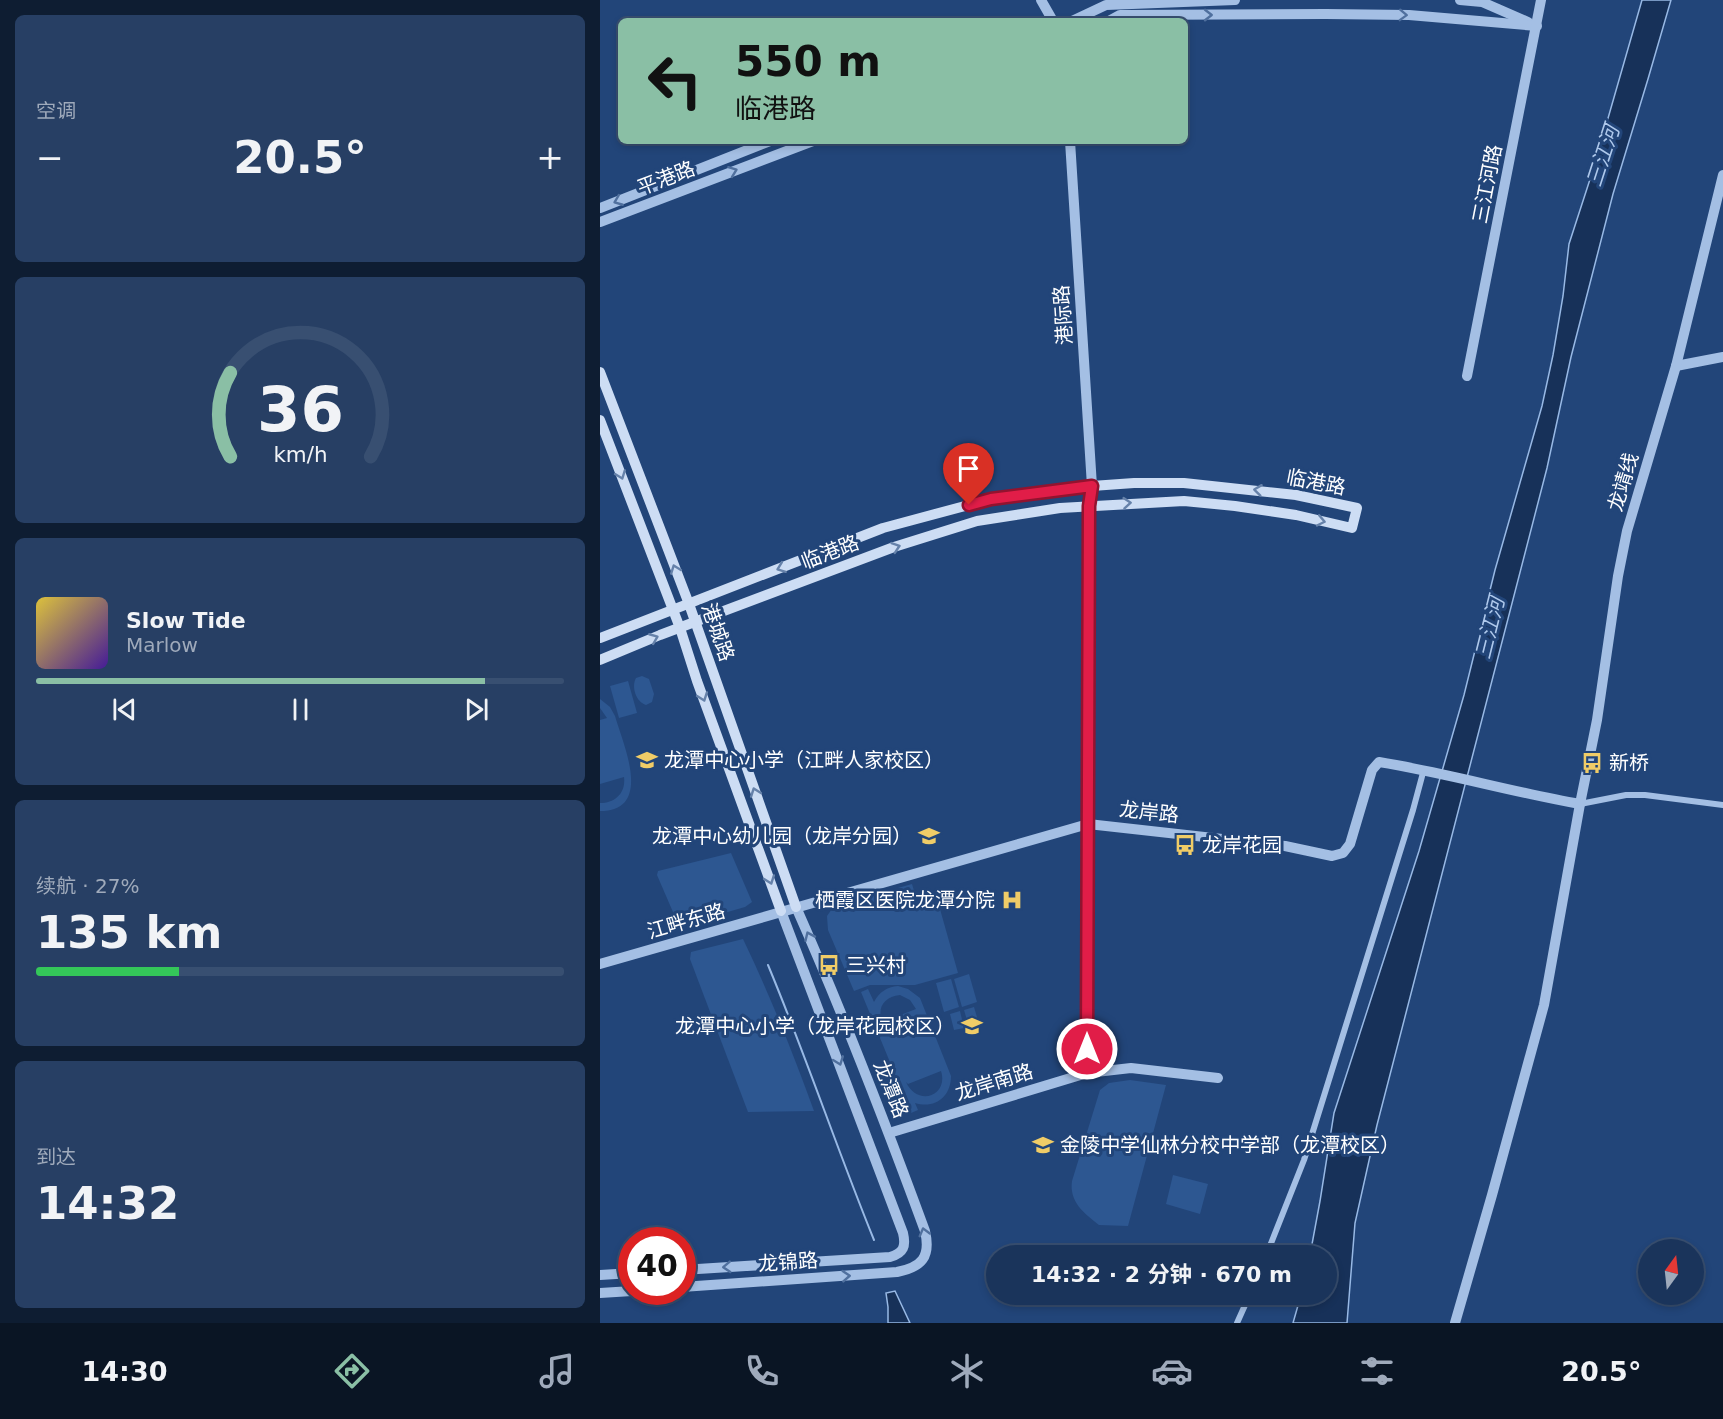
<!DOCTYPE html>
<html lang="zh">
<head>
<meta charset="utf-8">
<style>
  :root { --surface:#1a345b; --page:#273f64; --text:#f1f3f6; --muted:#9faabb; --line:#384f71; --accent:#8abfa5 }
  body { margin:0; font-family:"DejaVu Sans","Noto Sans SC",sans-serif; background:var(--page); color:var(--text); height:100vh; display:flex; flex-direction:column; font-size:22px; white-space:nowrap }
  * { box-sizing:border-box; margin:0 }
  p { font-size:20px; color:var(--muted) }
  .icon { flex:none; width:33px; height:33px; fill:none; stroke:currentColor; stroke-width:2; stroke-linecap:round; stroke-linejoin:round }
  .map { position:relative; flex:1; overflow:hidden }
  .panel { display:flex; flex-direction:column; gap:15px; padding:15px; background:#0e1d32; width:600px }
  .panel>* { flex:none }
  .top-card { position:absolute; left:18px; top:18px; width:570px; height:126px; border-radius:9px; box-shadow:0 3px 9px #0003,0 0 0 2px var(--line); background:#8abfa5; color:#111; overflow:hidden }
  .needle { width:39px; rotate:15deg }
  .buttons { position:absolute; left:1038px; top:1239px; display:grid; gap:12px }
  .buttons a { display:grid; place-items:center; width:66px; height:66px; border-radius:50%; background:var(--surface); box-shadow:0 3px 9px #0003,0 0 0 2px var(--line); font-size:30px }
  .speed { position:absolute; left:18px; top:1227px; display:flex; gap:12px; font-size:30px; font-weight:700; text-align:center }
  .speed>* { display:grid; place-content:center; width:78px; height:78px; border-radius:50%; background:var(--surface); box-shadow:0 3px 9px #0003,0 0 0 2px var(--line); line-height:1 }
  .speed .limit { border:9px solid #d22; background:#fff; color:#111 }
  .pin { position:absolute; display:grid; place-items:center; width:51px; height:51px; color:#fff; margin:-62px -26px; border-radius:50% 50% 50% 0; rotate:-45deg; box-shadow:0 0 6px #0007 }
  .pin .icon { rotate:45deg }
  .me { position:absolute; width:66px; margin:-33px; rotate:0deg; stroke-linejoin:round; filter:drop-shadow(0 0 4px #0008) }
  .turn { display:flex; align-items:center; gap:21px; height:126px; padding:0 18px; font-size:27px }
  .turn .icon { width:78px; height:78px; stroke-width:2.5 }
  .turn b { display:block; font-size:42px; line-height:51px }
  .big { font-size:45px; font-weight:700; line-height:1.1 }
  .panel .widget { flex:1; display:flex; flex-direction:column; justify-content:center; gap:9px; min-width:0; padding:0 21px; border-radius:9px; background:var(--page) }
  .panel .dial { align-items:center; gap:0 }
  .dial svg { height:156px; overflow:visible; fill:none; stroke:var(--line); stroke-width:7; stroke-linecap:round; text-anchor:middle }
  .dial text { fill:var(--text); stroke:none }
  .song { display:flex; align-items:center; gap:18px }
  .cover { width:72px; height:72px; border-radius:9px; background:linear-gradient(135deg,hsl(50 70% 55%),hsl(260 70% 35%)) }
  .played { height:6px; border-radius:3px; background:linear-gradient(90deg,var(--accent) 85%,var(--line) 85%) }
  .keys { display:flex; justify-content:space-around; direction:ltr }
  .heat { display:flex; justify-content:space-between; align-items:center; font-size:33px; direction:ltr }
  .charge { height:9px; border-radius:4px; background:linear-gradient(90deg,#34c759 27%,var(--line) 0) }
  .trip { position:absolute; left:386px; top:1245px; width:351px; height:60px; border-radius:30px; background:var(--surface); box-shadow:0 3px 9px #0003,0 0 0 2px var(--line); font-weight:700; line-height:60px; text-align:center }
  .tab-bar { display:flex; height:96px; justify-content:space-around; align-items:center; background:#0a1524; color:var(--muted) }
  .tab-bar .icon { width:42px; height:42px }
  .tab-bar .on { color:var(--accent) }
  .tab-bar b { font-size:27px; color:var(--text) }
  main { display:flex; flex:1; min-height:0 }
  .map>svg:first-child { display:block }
</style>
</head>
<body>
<main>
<section class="panel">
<div class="widget"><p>空调</p>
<div class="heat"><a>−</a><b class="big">20.5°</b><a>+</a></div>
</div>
<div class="widget dial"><svg viewBox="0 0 100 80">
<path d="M14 69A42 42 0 1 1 86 69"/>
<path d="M14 69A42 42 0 0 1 14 26" stroke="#8abfa5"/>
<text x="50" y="56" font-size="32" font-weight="700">36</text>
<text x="50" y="72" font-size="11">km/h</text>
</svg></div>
<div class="widget">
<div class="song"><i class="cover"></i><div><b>Slow Tide</b><p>Marlow</p></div></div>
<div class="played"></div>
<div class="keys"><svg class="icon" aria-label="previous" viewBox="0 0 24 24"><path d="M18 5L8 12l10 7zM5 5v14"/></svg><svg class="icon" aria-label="pause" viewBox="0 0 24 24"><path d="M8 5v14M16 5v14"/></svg><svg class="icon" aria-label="next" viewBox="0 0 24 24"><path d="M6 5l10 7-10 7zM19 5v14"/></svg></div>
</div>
<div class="widget"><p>续航 · 27%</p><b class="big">135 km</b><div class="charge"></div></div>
<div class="widget"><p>到达</p><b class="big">14:32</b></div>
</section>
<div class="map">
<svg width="1123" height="1323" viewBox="0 0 1123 1323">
  <rect width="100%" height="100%" fill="#224579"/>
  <g fill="#2d5791" fill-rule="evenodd">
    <path d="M 42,676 L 49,679 L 54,694 L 52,702 L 46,705 C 36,702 31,687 36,678 Z"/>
    <path d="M 28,681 L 37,713 L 19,718 L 10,686 Z"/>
    <path d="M 0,699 L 10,707 L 15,716 C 23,744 54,811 0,811 L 0,803 C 15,803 26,793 24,777 L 0,784 L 0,720 L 7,718 L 0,708 Z"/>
    <path d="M 131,853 L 152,902 L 145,907 L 79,926 L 57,875 L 58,871 Z"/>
    <path d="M 312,884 L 318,904 L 324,906 L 338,902 L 358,973 L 315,985 L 270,985 L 254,991 L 228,930 L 227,916 L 234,906 Z"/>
    <path d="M 143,939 C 170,995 193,1053 214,1111 L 148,1112 L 90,959 L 91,952 Z"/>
    <path d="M 369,974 L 377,1002 L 362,1007 L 354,979 Z"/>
    <path d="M 351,979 L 359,1007 L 344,1012 L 336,983 Z"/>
    <path d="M 298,986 L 308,989 L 320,998 L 351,1076 C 351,1097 335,1109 315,1103 L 318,1110 L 311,1113 L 261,992 L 268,989 L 274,1002 C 279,992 287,987 298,986 ZM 300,995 L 310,1000 L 316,1009 L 282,1022 C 277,1007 284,997 300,995 ZM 341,1071 C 349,1096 317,1107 306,1082 L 308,1084 Z"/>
    <path d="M 374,1007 L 379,1024 L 369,1027 L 364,1010 Z"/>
    <path d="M 360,1011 L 364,1028 L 354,1030 L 350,1014 Z"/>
    <path d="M 530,1080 L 566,1085 L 528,1226 L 499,1225 C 484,1213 469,1202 472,1181 L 500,1090 L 509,1083 Z"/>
    <path d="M 573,1175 L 608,1184 L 600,1214 L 566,1204 Z"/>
  </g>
  <g fill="#173159" stroke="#98b9e5" stroke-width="1.5">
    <path d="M 1042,0 L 1071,0 L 1048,79 L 1013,194 L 971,357 L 947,468 L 777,1125 L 755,1223 L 747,1323 L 693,1323 L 701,1295 L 726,1294 L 726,1256 L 710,1255 L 720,1201 L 734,1113 L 819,851 L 864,695 L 895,570 L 942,406 L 953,355 L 963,296 L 969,244 L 994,167 Z"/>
    <path d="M 295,1291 L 310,1323 L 288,1323 L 288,1307 L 286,1293 Z"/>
  </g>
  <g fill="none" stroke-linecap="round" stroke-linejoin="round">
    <path stroke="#98b9e5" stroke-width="2" d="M 168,965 C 206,1056 237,1149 274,1240"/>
    <g stroke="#a4bfe4" stroke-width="6">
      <path d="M 980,804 L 1026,795 L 1045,795 L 1123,805"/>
      <path d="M 666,1256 L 704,1160 L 813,810 L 824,769"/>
      <path d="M 637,1323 L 650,1294"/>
    </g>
    <g stroke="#a4bfe4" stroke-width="10">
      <path d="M 441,0 L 453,21"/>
      <path d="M 860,0 L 882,2 L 928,22"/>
      <path d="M 472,21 L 506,5 L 635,0"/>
      <path d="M 509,21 L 520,15 L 726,14 L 809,15 L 937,26"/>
      <path d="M 470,141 L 492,486 L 489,506 L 487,1073"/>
      <path d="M 0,208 L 170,141"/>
      <path d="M 0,222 L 213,141"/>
      <path d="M 1076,366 L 1123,357"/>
      <path d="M 867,376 L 941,0"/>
      <path d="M 0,964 L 488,824 L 685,846 L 732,856 L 743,853 L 750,844 L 772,770 L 779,762 C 847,773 912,792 980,804"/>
      <path d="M 289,1133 L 487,1073 L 531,1068 L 618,1078"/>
      <path d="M 82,1270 L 290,1257 C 304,1253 306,1246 303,1233 L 181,911"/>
      <path d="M 0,1275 L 32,1273"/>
      <path d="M 82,1287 L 297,1272 C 322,1267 331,1257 325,1231 C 285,1122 243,1013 196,907"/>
      <path d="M 0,1293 L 32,1291"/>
      <path d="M 855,1323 L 892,1195 L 944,1005 L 980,804 L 997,720 L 1018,576 L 1027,531 L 1076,366 L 1123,175"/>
    </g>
    <g stroke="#cdddf4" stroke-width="10">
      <path d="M 0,372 L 89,604 L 196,907"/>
      <path d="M 0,420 L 80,628 L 97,681 L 181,911"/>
      <path d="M 0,638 L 283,528 L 391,499 L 492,486 L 534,483 L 584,483 L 696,495 L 757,508 L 752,528 L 696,515 L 635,506 L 584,501 L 460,508 L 377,521 L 294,547 L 60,635 L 0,660"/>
    </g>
  </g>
  <defs><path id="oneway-chevron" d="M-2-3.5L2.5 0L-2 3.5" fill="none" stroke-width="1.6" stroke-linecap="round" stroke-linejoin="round" transform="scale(1.5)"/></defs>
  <g stroke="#50709e">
    <use href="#oneway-chevron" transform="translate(608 15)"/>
    <use href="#oneway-chevron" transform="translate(803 15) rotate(2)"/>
    <use href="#oneway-chevron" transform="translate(133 171) rotate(-21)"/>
    <use href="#oneway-chevron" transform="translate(18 201) rotate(158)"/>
    <use href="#oneway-chevron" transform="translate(209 936) rotate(-114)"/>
    <use href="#oneway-chevron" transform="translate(239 1061) rotate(69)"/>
    <use href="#oneway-chevron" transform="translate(324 1232) rotate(-105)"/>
    <use href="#oneway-chevron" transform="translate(127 1267) rotate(177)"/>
    <use href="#oneway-chevron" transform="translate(246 1276) rotate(-4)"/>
  </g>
  <g stroke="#6682aa">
    <use href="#oneway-chevron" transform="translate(21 475) rotate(69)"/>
    <use href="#oneway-chevron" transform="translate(658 490) rotate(-173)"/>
    <use href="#oneway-chevron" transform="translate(527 503) rotate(-5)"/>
    <use href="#oneway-chevron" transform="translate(721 521) rotate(12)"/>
    <use href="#oneway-chevron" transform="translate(296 547) rotate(-19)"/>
    <use href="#oneway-chevron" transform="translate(181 568) rotate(159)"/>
    <use href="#oneway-chevron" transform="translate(75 569) rotate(-111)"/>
    <use href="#oneway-chevron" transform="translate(54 638) rotate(-22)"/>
    <use href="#oneway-chevron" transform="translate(103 697) rotate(70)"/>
    <use href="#oneway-chevron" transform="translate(155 792) rotate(-110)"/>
    <use href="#oneway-chevron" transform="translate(170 880) rotate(70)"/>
  </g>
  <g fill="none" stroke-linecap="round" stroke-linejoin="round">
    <defs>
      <path id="route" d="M 369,505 L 391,499 L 492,486 L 489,506 L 487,1049"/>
    </defs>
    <use href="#route" stroke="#92132f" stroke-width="15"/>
    <use href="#route" stroke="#e11d48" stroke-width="10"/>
  </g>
  <defs>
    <symbol id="school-bare" viewBox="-9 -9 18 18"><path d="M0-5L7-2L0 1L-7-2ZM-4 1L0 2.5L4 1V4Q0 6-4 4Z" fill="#f0cc67" stroke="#224579" stroke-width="2.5" paint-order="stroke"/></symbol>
    <symbol id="bus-bare" viewBox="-9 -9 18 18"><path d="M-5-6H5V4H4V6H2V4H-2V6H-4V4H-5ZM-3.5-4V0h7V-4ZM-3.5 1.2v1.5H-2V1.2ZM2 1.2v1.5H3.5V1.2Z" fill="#f0cc67" stroke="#224579" stroke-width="2.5" paint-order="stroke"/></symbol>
    <symbol id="hospital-bare" viewBox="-9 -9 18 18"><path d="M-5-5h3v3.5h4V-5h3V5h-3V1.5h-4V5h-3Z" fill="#f0cc67" stroke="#224579" stroke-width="2.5" paint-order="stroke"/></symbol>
  </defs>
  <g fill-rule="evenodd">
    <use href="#school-bare" x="32" y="745" width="30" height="30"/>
    <use href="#bus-bare" x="977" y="748" width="30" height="30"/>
    <use href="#school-bare" x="314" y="821" width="30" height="30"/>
    <use href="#bus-bare" x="570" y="830" width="30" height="30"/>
    <use href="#hospital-bare" x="397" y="885" width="30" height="30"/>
    <use href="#bus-bare" x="214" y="950" width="30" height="30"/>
    <use href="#school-bare" x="357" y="1011" width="30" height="30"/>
    <use href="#school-bare" x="428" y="1130" width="30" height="30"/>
  </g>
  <g text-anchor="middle" stroke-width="6" stroke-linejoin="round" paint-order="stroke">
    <g font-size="20" fill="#fff" stroke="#224579">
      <text transform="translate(66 178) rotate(-21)" y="7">平港路</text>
      <text transform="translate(887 184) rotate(-79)" y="7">三江河路</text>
      <text transform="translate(463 315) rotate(-94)" y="7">港际路</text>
      <text transform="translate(716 482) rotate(11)" y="7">临港路</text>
      <text transform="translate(1023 482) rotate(-73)" y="7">龙靖线</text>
      <text transform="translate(230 552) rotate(-21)" y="7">临港路</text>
      <text transform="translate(118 632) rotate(71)" y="7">港城路</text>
      <text transform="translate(549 812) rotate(6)" y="7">龙岸路</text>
      <text transform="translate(86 921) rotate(-16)" y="7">江畔东路</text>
      <text transform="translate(394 1082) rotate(-17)" y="7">龙岸南路</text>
      <text transform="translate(291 1089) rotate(68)" y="7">龙潭路</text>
      <text transform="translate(188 1262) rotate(-4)" y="7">龙锦路</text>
    </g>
    <g font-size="20" fill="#fff" stroke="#224579" text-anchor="start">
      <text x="64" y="767">龙潭中心小学（江畔人家校区）</text>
      <text x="1009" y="770">新桥</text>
      <text x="312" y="843" text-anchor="end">龙潭中心幼儿园（龙岸分园）</text>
      <text x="602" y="852">龙岸花园</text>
      <text x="395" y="907" text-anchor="end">栖霞区医院龙潭分院</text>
      <text x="246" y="972">三兴村</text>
      <text x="355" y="1033" text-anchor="end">龙潭中心小学（龙岸花园校区）</text>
      <text x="460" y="1152">金陵中学仙林分校中学部（龙潭校区）</text>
    </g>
    <g font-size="21" font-style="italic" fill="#afc9ec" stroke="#224579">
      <text transform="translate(1003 156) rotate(-72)" y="7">三江河</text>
      <text transform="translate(890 628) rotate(-76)" y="7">三江河</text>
    </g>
  </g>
</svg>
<div class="buttons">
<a><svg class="needle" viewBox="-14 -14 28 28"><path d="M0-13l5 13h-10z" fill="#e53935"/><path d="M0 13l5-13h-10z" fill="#9faabb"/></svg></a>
</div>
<div class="speed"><div class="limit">40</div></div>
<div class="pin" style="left:369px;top:505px;background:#d93025"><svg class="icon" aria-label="arrive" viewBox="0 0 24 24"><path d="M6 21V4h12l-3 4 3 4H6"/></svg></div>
<svg class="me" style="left:487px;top:1049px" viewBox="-20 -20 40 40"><circle r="17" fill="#e11d48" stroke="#fff" stroke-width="3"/><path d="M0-11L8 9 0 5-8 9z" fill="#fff"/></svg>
<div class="trip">14:32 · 2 分钟 · 670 m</div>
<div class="top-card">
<div class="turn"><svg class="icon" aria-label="left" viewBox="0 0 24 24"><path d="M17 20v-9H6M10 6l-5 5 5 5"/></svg><div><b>550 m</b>临港路</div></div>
</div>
</div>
</main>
<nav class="tab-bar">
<b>14:30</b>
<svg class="icon on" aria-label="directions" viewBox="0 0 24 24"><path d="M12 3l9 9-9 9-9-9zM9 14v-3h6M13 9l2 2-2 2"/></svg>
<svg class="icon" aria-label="music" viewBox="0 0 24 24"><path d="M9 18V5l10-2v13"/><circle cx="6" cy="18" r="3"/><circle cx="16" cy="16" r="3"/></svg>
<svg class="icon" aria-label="phone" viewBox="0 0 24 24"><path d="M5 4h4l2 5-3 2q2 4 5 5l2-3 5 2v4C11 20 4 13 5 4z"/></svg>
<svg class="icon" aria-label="climate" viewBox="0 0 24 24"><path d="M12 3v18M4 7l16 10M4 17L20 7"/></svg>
<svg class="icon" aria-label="car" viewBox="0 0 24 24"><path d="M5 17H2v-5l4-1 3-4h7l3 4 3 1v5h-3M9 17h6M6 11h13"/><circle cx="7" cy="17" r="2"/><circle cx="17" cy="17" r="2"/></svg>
<svg class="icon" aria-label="filters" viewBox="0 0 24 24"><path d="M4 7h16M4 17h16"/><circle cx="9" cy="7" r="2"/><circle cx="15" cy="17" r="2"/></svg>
<b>20.5°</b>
</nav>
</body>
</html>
